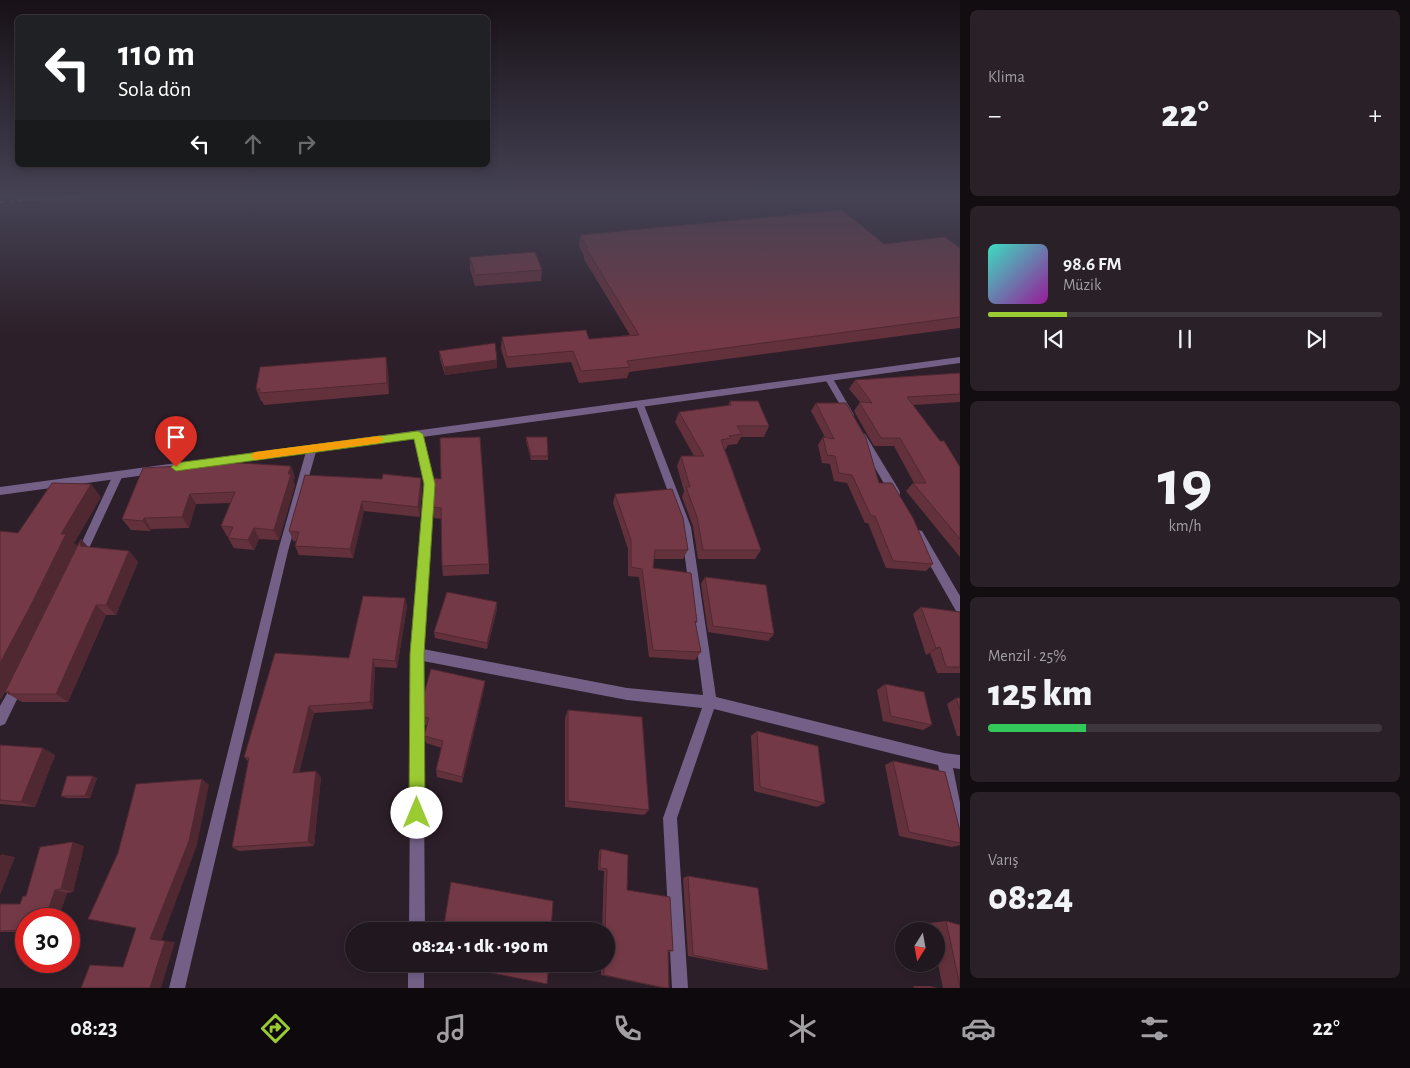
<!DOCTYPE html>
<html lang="tr">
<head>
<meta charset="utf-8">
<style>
  :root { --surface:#21171f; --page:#292028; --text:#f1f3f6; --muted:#a29fa4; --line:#3e363d; --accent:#9bcb32 }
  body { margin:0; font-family:"Alegreya Sans",sans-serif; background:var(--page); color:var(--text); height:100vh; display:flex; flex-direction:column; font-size:19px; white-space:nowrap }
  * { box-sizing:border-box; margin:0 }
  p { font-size:16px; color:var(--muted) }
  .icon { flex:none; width:28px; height:28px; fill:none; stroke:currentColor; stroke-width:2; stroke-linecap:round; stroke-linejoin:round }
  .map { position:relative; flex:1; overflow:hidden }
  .drawer { display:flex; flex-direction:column; gap:10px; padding:10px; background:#120d11; width:450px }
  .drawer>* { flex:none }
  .hud { position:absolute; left:15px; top:15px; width:475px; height:152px; border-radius:8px; box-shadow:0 2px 8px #0003,0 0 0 1px var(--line); background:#202124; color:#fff; overflow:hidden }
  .needle { width:32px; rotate:191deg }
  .fabs { position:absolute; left:895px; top:922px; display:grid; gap:10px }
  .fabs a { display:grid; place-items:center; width:50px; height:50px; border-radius:50%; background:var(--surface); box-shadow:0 2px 8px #0003,0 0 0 1px var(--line); font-size:25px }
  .speed { position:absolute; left:15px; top:908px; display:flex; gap:10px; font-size:25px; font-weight:700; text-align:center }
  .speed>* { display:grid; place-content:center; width:65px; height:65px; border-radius:50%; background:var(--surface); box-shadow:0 2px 8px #0003,0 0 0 1px var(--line); line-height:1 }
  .speed .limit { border:8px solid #d22; background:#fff; color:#111 }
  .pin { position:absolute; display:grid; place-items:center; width:42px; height:42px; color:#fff; margin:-51px -21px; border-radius:50% 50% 50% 0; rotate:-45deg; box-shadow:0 0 5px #0007 }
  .pin .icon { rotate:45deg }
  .me { position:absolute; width:55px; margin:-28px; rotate:0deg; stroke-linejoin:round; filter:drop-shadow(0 0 4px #0008) }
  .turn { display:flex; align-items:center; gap:18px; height:105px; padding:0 20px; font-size:22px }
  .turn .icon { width:65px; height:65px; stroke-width:2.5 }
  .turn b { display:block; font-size:35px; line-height:42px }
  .lanes { display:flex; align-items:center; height:48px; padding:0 20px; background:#0003; justify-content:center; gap:25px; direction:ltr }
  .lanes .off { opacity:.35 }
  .big { font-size:38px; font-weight:800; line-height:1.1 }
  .drawer .tile { flex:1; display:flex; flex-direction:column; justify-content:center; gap:8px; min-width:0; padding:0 18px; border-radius:8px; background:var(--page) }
  .drawer .dial { align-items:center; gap:0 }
  .dial b { font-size:65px; line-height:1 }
  .song { display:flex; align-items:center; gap:15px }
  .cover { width:60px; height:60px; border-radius:8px; background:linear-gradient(135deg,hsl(170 70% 55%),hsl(300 70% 35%)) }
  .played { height:5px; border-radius:2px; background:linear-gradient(90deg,var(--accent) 20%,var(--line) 20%) }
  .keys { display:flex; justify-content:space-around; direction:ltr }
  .heat { display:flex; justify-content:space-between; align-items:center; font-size:28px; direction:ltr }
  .charge { height:8px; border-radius:4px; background:linear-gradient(90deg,#34c759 25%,var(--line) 0) }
  .trip { position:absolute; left:345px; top:922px; width:270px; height:50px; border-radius:25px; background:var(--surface); box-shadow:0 2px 8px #0003,0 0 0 1px var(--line); font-weight:800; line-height:50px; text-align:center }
  .menu { display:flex; height:80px; justify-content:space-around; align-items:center; background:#0d090c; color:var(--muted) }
  .menu .icon { width:35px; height:35px }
  .menu .active { color:var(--accent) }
  .menu b { font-size:22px; color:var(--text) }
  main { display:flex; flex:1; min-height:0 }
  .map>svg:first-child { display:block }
</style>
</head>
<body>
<main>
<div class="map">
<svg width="960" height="988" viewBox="0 0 960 988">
  <rect width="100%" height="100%" fill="#2c1f29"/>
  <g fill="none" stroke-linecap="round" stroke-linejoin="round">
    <g fill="#746087" fill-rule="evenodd">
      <path d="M 829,376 L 832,377 L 854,415 L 853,417 L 850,418 L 846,415 L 825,379 Z"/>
      <path d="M 640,402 L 644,405 L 691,527 L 716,697 L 944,753 L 960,755 L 960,769 L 953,768 L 960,803 L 960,844 L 955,842 L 953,837 L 938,765 L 714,709 L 677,818 L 688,988 L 672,988 L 663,818 L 702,708 L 627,700 L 423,661 L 425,931 L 409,931 L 411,654 L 424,484 L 413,435 L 418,432 L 423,435 L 434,484 L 423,649 L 627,688 L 703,695 L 681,527 L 636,405 Z"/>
      <path d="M 862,433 L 865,434 L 899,490 L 900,493 L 899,496 L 891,496 L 857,436 Z"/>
      <path d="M 312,445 L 317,448 L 288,551 L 185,988 L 169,988 L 278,551 L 307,448 Z"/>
      <path d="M 118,471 L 123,475 L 85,557 L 84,560 L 80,562 L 76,560 L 75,557 L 113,475 Z"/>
      <path d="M 918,530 L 922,531 L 960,596 L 960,612 L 956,611 L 914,537 L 913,534 L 914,531 Z"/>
      <path d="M 18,679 L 22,681 L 24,685 L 5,724 L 0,726 L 0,706 L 14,681 Z"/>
      <rect x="408" y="964" width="16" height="24"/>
    </g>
    <path fill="#746087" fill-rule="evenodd" d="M 960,357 L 960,363 L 0,495 L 0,487 Z"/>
    <path stroke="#867b83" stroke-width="2.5" stroke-dasharray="4.5 4.5" stroke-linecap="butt" d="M 0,202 L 90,196"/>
  </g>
  <g fill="#63313c">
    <path d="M 580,235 L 884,244 L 960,248 L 960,328 L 629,372 L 627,378 L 579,383 L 571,362 L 507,368 L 501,349 L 502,337 L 589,339 L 630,335 L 584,259 L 584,256 L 579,246 Z"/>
    <path d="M 470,257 L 542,270 L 541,281 L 475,286 L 470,269 Z"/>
    <path d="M 439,351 L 497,368 L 445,375 L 440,359 Z"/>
    <path d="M 388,369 L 389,394 L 264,405 L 262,401 L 261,401 L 256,389 Z"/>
    <path d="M 960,373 L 960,402 L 913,405 L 960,467 L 960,557 L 906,491 L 913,483 L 914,483 L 894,446 L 874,446 L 854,411 L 860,402 L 849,389 L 855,380 Z"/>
    <path d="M 730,401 L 769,426 L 764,437 L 741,437 L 737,444 L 728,445 L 726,449 L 725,449 L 761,550 L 755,559 L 698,559 L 693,526 L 682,497 L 684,491 L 677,466 L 681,456 L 694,456 L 675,422 L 679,412 L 728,406 Z"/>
    <path d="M 816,403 L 879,483 L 933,564 L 926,571 L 886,568 L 868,523 L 865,523 L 847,483 L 834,481 L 830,464 L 822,463 L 818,445 L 823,437 L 825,437 L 811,411 Z"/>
    <path d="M 526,437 L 548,456 L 548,460 L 531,460 L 526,441 Z"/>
    <path d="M 143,468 L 295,477 L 293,481 L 295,485 L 279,540 L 259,539 L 254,550 L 234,548 L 228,538 L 229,537 L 227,536 L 221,526 L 231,503 L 196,504 L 189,528 L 151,529 L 150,531 L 131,530 L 122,519 Z"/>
    <path d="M 305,475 L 422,488 L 420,517 L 364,511 L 353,558 L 299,555 L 295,546 L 297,541 L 293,541 L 289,531 Z"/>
    <path d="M 434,478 L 489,564 L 489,574 L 443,576 L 442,566 L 441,519 L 434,518 L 432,507 Z"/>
    <path d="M 615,494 L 688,550 L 683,559 L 654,559 L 653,568 L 697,622 L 695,625 L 701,652 L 695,660 L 649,657 L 639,577 L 628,576 L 628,549 L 613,503 Z"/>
    <path d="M 101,497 L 74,543 L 77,546 L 129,551 L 138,562 L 116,615 L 106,615 L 68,702 L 22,702 L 5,692 L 15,671 L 1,699 L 0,699 L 0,531 L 18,533 Z"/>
    <path d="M 705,577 L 774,634 L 768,641 L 708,632 L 701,584 Z"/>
    <path d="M 405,598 L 407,607 L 397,668 L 375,667 L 373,709 L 314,713 L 299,772 L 321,777 L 314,846 L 239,851 L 232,847 L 248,761 L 244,757 L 349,658 Z"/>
    <path d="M 921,607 L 960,612 L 960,673 L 937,673 L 930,653 L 926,655 L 913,614 Z"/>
    <path d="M 497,609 L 487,649 L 435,638 L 434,632 Z"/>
    <path d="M 485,681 L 484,689 L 462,783 L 437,777 L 436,770 L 442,748 L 426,743 L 424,736 L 427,725 L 425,725 L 424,717 Z"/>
    <path d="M 885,684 L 932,725 L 923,730 L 883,721 L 877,690 Z"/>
    <path d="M 956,698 L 960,698 L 960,736 L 957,736 L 947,704 Z"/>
    <path d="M 568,710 L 649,810 L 644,815 L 565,807 L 565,718 Z"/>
    <path d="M 757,731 L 825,803 L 817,807 L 754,791 L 751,736 Z"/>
    <path d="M 0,745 L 55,755 L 35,807 L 0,804 Z"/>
    <path d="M 893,761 L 960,843 L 960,845 L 952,847 L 899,836 L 885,765 Z"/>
    <path d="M 97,778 L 90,798 L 66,798 L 61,796 Z"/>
    <path d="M 84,846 L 73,892 L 67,893 L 58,919 L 26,919 L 26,932 L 0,932 L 0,904 L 20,904 L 26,896 Z"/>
    <path d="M 601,849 L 627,890 L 673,951 L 668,952 L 669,988 L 662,988 L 601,975 L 601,964 L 606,964 L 606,931 L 602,931 L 604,871 L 598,870 L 599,851 Z"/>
    <path d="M 688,876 L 768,970 L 761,970 L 688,956 L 683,878 Z"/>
    <path d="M 946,921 L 960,988 L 943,988 L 936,955 L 936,931 L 931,931 L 930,923 Z"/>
    <path d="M 913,986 L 930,986 L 938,988 L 914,988 Z"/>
  </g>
  <g fill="#502831">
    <path d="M 386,357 L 388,369 L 389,394 L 387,383 Z"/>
    <path d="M 497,360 L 497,368 L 445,375 L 444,367 Z"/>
    <path d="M 291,466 L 295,477 L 293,481 L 295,485 L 279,540 L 274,530 L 288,474 Z"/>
    <path d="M 421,478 L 422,488 L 420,517 L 418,507 Z"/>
    <path d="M 91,484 L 101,497 L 74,543 L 77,546 L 43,618 L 1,699 L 0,699 L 0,663 L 61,534 Z"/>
    <path d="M 190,494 L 196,504 L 189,528 L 182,517 Z"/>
    <path d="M 362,501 L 364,511 L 353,558 L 350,549 Z"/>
    <path d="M 144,518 L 151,529 L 150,531 L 143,521 Z"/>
    <path d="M 254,528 L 259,539 L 254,550 L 248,540 Z"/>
    <path d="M 81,539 L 91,550 L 80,546 Z"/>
    <path d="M 129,551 L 138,562 L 116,615 L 106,605 Z"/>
    <path d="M 405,598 L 407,607 L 397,668 L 395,661 Z"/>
    <path d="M 497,602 L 497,609 L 487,649 L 487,643 Z"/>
    <path d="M 96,605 L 106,615 L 68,702 L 56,694 Z"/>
    <path d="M 940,647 L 930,653 L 926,655 L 936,648 Z"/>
    <path d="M 373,659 L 375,667 L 373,709 L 370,702 Z"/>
    <path d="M 485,681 L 484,689 L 462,783 L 462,777 Z"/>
    <path d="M 309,706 L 314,713 L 298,778 L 293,773 Z"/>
    <path d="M 43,748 L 55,755 L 35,807 L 21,802 Z"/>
    <path d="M 316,771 L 321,777 L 314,846 L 308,842 Z"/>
    <path d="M 93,776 L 97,778 L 90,798 L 85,796 Z"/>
    <path d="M 202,779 L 209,785 L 197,845 L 161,941 L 150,939 Z"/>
    <path d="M 73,842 L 84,846 L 73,892 L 61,889 Z"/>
    <path d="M 1,854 L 15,857 L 0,895 L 0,857 Z"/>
    <path d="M 55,890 L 67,893 L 58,919 L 45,919 Z"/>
    <path d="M 165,941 L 175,942 L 161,988 L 150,988 Z"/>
  </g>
  <g fill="#733946" stroke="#502831">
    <path d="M 842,210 L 884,244 L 945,237 L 960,248 L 960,317 L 627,361 L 630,367 L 581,371 L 573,351 L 507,357 L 502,337 L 586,330 L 589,339 L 639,335 L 586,248 L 588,247 L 580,235 Z"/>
    <path d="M 535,252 L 542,270 L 475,275 L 470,257 Z"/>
    <path d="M 495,343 L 497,360 L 444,367 L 439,351 Z"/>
    <path d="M 386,357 L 387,383 L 259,393 L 260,389 L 256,389 L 260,367 Z"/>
    <path d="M 960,373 L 960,394 L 907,397 L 940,441 L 944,441 L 960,467 L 960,539 L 913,483 L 926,483 L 900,438 L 881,438 L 859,402 L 872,403 L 855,380 Z"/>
    <path d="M 730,401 L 758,401 L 769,426 L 737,426 L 742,434 L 729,436 L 731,438 L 721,440 L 761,550 L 703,550 L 697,517 L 686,487 L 690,487 L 681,456 L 704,456 L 679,412 L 731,405 Z"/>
    <path d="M 816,403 L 846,403 L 866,438 L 879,483 L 892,483 L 913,518 L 933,564 L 893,561 L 875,516 L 871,516 L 852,475 L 839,473 L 835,456 L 827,455 L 823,437 L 834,439 Z"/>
    <path d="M 480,437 L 489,564 L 442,566 L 441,508 L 432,507 L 434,478 L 441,479 L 440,438 Z"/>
    <path d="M 526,437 L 547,437 L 548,456 L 531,456 Z"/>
    <path d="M 240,463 L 291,466 L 288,474 L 291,474 L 274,530 L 254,528 L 248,540 L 228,538 L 233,527 L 221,526 L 235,492 L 190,494 L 182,517 L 144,518 L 143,521 L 122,519 L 143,468 Z"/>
    <path d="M 383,474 L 421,478 L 418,507 L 362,501 L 350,549 L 295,546 L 299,532 L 289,531 L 305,475 L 382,479 Z"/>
    <path d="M 52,483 L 91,484 L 61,534 L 66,534 L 30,607 L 0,663 L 0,531 L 18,533 Z"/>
    <path d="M 672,489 L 683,518 L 688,550 L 655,550 L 653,568 L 691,573 L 697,622 L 695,621 L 701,652 L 653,650 L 642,569 L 631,567 L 631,540 L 615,494 Z"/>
    <path d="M 81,539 L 80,546 L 129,551 L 106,605 L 96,605 L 56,694 L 8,694 L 10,692 L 5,692 Z"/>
    <path d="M 705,577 L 766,585 L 774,634 L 713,626 Z"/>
    <path d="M 447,592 L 497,602 L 487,643 L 434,632 Z"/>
    <path d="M 363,596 L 405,598 L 395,661 L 373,659 L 370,702 L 309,706 L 293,773 L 316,771 L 308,842 L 232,847 L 249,758 L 244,757 L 275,653 L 349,658 Z"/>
    <path d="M 921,607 L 960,612 L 960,667 L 946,667 L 940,647 L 936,648 Z"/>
    <path d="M 431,669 L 485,681 L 462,777 L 436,770 L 443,741 L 424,736 L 429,718 L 424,717 L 424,694 Z"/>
    <path d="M 885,684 L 924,692 L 932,725 L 891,716 Z"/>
    <path d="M 956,698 L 960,698 L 960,710 Z"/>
    <path d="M 568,710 L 642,717 L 649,810 L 568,801 Z"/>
    <path d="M 757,731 L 818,746 L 825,803 L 760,787 Z"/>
    <path d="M 0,745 L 43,748 L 21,802 L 0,800 Z"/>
    <path d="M 893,761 L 945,772 L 960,831 L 960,843 L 909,832 Z"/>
    <path d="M 67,776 L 93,776 L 85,796 L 61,796 Z"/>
    <path d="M 202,779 L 189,841 L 150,939 L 165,941 L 150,988 L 81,988 L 90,965 L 123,967 L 136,928 L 88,919 L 118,853 L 136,784 Z"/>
    <path d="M 73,842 L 61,889 L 55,890 L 45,919 L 26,919 L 26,930 L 0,931 L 0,904 L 20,904 L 23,896 L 26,896 L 40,847 Z"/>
    <path d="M 601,849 L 628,855 L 627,890 L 670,897 L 673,951 L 668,950 L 669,988 L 665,988 L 604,975 L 604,964 L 606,964 L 606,931 L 605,931 L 607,869 L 600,868 Z"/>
    <path d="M 688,876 L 758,888 L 768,970 L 693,955 Z"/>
    <path d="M 451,882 L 553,901 L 551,931 L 443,931 Z"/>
    <path d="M 946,921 L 960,925 L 960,986 Z"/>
    <path d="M 447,964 L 549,964 L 547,984 Z"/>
  </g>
  <linearGradient id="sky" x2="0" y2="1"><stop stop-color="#181117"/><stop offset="0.59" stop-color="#454254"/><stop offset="1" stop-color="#454254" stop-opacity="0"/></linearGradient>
  <rect width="960" height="334" fill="url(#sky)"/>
  <path fill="#9bcb32" stroke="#658420" d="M 418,431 L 423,434 L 435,484 L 424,654 L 425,813 L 423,818 L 417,821 L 411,818 L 409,813 L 410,654 L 424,484 L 414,439 L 176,471 L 171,467 L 176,463 Z"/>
  <path fill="#f59e0b" d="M 379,436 L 384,439 L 379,443 L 255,460 L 250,456 L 255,452 Z"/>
</svg>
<div class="fabs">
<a><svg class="needle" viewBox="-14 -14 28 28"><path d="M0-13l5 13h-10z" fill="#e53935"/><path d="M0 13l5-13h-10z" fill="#a29fa4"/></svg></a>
</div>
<div class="speed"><div class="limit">30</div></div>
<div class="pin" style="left:176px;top:467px;background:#d93025"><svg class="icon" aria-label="arrive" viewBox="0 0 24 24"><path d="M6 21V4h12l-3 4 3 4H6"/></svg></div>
<svg class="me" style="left:417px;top:813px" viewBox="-20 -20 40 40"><circle r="19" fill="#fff"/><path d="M0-13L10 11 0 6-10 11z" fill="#9bcb32"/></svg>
<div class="trip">08:24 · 1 dk · 190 m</div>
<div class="hud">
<div class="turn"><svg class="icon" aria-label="left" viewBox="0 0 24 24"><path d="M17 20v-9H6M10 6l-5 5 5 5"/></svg><div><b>110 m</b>Sola dön</div></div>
<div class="lanes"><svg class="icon" aria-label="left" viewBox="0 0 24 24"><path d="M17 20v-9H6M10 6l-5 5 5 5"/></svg><svg class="icon off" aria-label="ahead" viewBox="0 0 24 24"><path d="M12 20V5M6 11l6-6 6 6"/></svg><svg class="icon off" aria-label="right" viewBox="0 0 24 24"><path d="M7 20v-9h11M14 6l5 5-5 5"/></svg></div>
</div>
</div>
<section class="drawer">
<div class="tile"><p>Klima</p>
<div class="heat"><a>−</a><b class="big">22°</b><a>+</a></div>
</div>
<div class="tile">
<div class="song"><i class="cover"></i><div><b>98.6 FM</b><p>Müzik</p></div></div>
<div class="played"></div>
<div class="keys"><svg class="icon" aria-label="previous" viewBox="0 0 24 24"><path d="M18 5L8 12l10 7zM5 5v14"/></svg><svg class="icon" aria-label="pause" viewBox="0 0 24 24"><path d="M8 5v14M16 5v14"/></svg><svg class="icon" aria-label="next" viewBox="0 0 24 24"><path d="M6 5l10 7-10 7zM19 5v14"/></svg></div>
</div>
<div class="tile dial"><b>19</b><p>km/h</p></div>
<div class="tile"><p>Menzil · 25%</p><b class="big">125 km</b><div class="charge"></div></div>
<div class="tile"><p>Varış</p><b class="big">08:24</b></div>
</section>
</main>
<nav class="menu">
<b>08:23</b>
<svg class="icon active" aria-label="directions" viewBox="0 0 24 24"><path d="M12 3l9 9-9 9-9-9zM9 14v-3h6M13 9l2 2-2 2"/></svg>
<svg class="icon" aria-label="music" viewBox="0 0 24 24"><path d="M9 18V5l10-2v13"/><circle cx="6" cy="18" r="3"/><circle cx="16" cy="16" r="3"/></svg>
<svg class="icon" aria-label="phone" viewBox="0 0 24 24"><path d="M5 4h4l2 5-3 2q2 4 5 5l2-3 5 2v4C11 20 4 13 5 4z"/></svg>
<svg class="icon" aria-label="climate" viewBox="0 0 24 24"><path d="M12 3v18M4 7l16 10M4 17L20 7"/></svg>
<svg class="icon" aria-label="car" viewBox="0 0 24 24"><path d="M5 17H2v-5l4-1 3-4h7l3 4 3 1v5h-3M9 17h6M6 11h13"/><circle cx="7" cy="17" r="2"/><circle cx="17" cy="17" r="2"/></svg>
<svg class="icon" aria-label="filters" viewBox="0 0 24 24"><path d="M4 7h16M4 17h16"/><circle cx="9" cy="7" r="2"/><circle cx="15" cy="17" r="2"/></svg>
<b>22°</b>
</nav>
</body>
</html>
